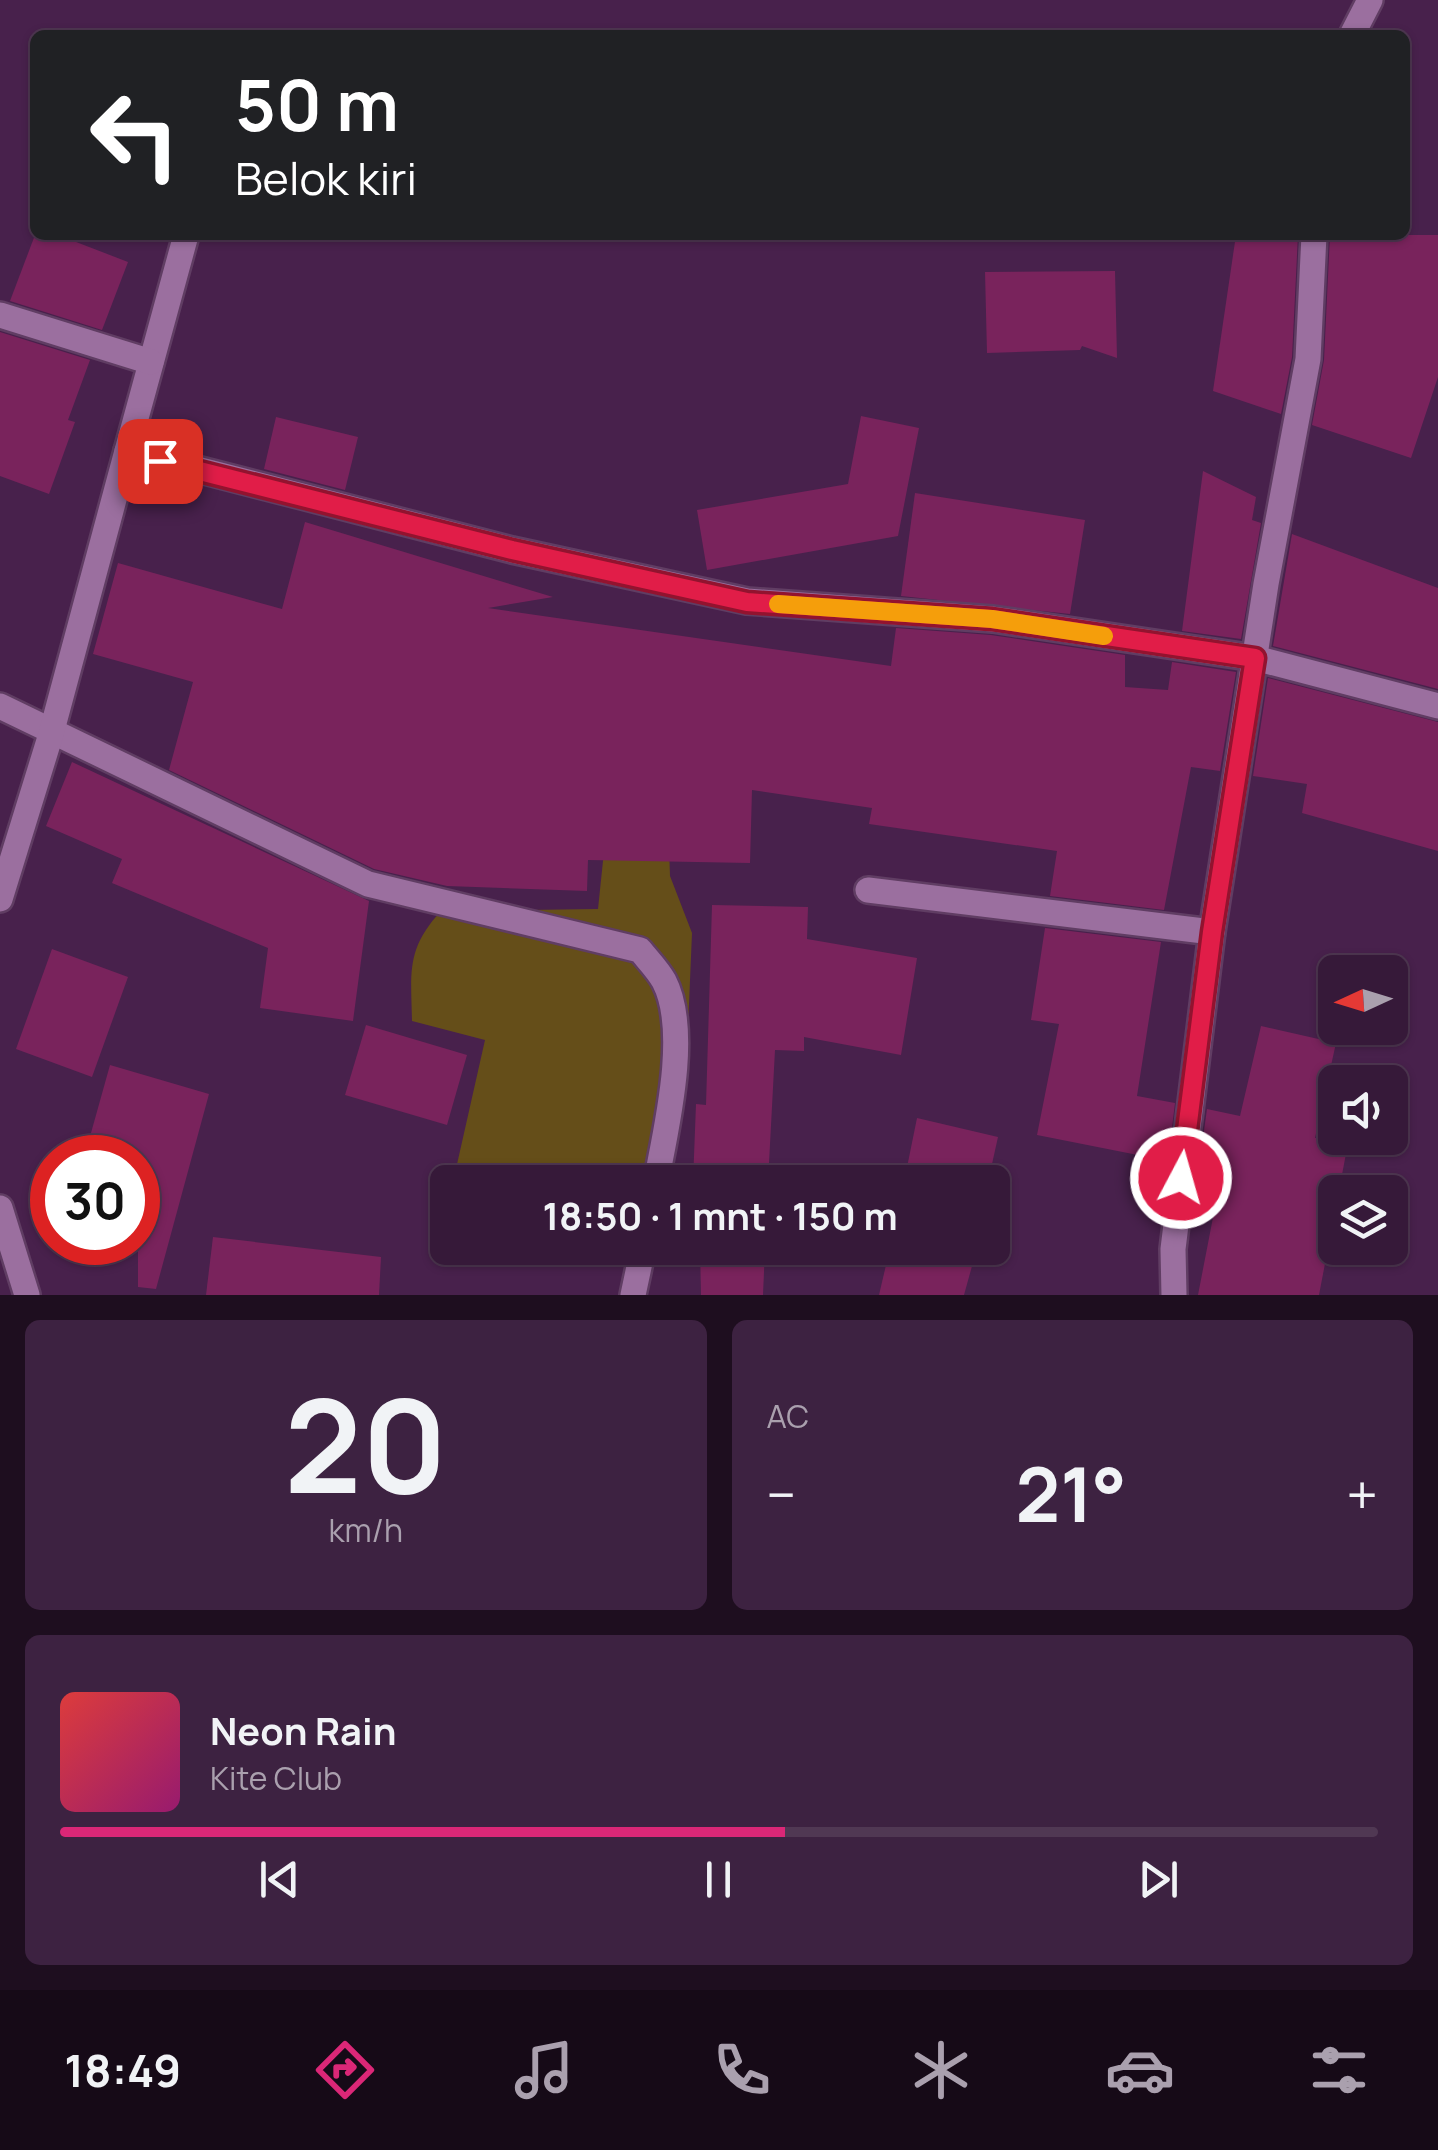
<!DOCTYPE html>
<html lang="id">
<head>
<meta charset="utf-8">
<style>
  :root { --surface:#361939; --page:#3d2241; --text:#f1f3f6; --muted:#aaa0ae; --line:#503853; --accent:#db2777 }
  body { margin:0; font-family:Manrope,sans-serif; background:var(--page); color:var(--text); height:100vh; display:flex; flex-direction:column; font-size:38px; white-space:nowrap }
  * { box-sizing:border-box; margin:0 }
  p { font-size:32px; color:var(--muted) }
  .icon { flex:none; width:55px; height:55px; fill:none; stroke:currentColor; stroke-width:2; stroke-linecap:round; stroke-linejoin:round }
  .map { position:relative; height:1295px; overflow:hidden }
  .side { display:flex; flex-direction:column; gap:25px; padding:25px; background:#1e0e1f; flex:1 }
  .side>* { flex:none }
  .hud { position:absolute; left:30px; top:30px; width:1380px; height:210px; border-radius:15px; box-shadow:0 2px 8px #0004,0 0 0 2px var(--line); background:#202124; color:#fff; overflow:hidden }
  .needle { width:65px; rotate:266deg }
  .controls { position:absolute; left:1318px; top:955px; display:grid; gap:20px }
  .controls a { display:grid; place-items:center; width:90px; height:90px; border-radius:15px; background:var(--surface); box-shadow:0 2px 8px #0004,0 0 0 2px var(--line); font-size:50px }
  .speed { position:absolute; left:30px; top:1135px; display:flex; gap:20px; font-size:50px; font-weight:700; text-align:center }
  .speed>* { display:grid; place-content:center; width:130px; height:130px; border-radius:50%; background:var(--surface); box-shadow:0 2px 8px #0004,0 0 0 2px var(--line); line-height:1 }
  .speed .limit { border:15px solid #d22; background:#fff; color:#111 }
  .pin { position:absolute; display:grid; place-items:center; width:85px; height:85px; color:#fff; margin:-42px; border-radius:20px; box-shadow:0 5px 15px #0006 }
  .me { position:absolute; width:110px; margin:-55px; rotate:6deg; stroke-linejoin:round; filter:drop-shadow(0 0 8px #0008) }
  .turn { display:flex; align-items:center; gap:35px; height:210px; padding:0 40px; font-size:45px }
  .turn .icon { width:130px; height:130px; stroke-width:2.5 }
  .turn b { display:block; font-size:70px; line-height:85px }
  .big { font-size:75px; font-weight:700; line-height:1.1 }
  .side .widget { flex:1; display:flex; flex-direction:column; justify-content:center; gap:15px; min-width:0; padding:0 35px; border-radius:15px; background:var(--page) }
  .side .dial { align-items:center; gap:0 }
  .dial b { font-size:130px; line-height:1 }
  .song { display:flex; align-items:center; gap:30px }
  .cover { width:120px; height:120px; border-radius:15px; background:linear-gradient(135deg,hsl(0 70% 55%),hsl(320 70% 35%)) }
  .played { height:10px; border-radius:5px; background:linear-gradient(90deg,var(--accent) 55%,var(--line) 55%) }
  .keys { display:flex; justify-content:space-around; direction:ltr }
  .heat { display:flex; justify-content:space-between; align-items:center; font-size:55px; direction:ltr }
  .side .tiles { flex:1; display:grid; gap:25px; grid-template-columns:1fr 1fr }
  .widget:last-child { grid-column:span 2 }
  .trip { position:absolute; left:430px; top:1165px; width:580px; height:100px; border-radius:15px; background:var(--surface); box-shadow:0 2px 8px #0004,0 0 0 2px var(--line); font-weight:700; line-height:100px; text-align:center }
  .dock { display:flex; height:160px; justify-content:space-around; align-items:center; background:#160a17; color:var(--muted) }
  .dock .icon { width:70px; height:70px }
  .dock .selected { color:var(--accent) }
  .dock b { font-size:45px; color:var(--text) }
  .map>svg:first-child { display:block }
</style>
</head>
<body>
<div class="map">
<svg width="1438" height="1295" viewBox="0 0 1438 1295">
  <rect width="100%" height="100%" fill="#48214c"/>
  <path fill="#654e19" d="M 611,784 L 667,789 L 670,876 L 692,933 L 686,1076 L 662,1182 L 453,1182 L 485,1040 L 412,1021 C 411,972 406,949 441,911 L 598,909 Z"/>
  <g fill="#79235c">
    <path d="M 35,235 L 58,235 L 128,262 L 102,330 L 10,301 Z"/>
    <path d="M 1236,235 L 1298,235 L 1292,357 L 1281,414 L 1213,391 Z"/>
    <path d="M 1330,235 L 1438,235 L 1438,377 L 1411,458 L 1312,425 L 1324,360 Z"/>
    <path d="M 1115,271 L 1117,358 L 1082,346 L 1080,350 L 987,353 L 985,272 Z"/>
    <path d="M 0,332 L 90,360 L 68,420 L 75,422 L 49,494 L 0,476 Z"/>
    <path d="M 861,416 L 919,428 L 898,536 L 707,570 L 697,510 L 848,484 Z"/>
    <path d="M 276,417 L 358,437 L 345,490 L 264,469 Z"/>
    <path d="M 1203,471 L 1256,497 L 1252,520 L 1261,523 L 1241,639 L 1182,631 Z"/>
    <path d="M 915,493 L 1085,520 L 1070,614 L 901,596 Z"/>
    <path d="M 305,522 L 553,597 L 488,608 L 891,666 L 896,628 L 991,635 L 1125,655 L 1125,687 L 1168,690 L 1172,662 L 1236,672 L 1220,771 L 1191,767 L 1164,910 L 1050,896 L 1057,851 L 869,824 L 872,808 L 752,790 L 750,863 L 588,860 L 587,891 L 447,886 L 374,869 L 169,770 L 193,682 L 93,654 L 118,563 L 282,609 Z"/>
    <path d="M 1292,534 L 1438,588 L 1438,689 L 1273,646 Z"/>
    <path d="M 1268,678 L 1438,722 L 1438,851 L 1302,813 L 1307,784 L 1253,776 Z"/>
    <path d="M 72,762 L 369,901 L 353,1021 L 260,1008 L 268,948 L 112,883 L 122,859 L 46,826 Z"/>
    <path d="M 712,905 L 808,907 L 807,939 L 917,958 L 901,1055 L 804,1037 L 804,1051 L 775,1050 L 768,1182 L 693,1182 L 696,1104 L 706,1105 Z"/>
    <path d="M 1045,928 L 1161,942 L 1137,1096 L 1175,1103 L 1168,1161 L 1037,1135 L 1059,1024 L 1031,1020 Z"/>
    <path d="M 52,949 L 128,977 L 92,1077 L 16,1049 Z"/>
    <path d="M 366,1025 L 467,1055 L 447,1125 L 345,1095 Z"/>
    <path d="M 1261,1026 L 1336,1043 L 1315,1138 L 1349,1138 L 1319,1295 L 1198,1295 L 1222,1171 L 1199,1167 L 1207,1109 L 1240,1116 Z"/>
    <path d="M 110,1065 L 209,1094 L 156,1289 L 138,1287 L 138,1158 L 84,1158 Z"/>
    <path d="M 917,1118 L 998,1137 L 988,1182 L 904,1182 Z"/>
    <path d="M 213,1237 L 381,1257 L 379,1295 L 206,1295 Z"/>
    <path d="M 700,1248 L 765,1248 L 763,1295 L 701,1295 Z"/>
    <path d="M 890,1248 L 977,1248 L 964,1295 L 879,1295 Z"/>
  </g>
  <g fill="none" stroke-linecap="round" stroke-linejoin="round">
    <defs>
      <g id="minor">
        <path d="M 1352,35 L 1370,0"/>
        <path d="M 186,235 L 127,451 L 512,550 L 747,601 L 993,619 L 1255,658 L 1438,706"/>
        <path d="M 0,315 L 151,362"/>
        <path d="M 0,706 L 368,884 L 640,950 C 648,960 658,970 664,981 C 690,1031 666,1129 656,1182"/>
        <path d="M 868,890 L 1212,932"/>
        <path d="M 0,899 L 51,734 L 127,451"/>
        <path d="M 0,1208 L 27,1295"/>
        <path d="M 633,1295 L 643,1248"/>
        <path d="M 1174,1295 L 1173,1249 L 1212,932 L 1266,584 L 1308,359 L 1314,235"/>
      </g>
    </defs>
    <use href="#minor" stroke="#603d63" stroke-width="30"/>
    <use href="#minor" stroke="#9b6f9f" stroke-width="25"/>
  </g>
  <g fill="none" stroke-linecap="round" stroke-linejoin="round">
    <defs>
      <path id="route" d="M 160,461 L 512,550 L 747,602 L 992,619 L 1255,658 L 1212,932 L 1181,1178"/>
    </defs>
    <use href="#route" stroke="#92132f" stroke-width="25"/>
    <use href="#route" stroke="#e11d48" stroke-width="18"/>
    <path stroke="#f59e0b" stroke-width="18" d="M 778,604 L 992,619 L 1104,636"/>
  </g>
</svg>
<div class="controls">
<a><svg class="needle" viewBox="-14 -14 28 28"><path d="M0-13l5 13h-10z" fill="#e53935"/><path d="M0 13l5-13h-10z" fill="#aaa0ae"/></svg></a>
<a><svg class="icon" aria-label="sound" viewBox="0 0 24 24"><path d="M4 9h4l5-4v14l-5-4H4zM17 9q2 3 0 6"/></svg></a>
<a><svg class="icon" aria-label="layers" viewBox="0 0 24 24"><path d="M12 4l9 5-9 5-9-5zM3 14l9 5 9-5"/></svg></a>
</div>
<div class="speed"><div class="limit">30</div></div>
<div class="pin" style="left:160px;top:461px;background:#d93025"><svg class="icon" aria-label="arrive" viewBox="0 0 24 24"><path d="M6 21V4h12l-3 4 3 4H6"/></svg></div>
<svg class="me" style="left:1181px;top:1178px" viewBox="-20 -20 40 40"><circle r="17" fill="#e11d48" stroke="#fff" stroke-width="3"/><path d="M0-11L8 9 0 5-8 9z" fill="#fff"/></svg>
<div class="trip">18:50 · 1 mnt · 150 m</div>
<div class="hud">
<div class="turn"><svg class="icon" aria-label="left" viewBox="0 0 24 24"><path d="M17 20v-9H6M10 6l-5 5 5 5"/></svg><div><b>50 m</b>Belok kiri</div></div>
</div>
</div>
<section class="side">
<div class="tiles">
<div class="widget dial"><b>20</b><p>km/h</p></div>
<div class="widget"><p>AC</p>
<div class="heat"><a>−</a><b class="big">21°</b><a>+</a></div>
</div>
<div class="widget">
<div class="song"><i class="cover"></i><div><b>Neon Rain</b><p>Kite Club</p></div></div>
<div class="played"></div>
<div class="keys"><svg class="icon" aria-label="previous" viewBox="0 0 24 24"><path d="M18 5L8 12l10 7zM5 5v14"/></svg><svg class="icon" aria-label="pause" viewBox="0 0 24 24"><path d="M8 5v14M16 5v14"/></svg><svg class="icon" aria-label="next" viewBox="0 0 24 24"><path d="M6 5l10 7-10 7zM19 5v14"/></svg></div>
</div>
</div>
</section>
<nav class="dock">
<b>18:49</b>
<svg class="icon selected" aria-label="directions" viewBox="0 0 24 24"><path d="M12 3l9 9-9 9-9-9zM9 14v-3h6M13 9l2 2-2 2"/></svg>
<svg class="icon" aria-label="music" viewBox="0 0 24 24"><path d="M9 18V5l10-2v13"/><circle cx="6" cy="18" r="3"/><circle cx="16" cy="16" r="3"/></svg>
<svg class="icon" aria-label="phone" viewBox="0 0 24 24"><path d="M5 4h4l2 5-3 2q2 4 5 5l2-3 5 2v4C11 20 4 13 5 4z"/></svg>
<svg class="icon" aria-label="climate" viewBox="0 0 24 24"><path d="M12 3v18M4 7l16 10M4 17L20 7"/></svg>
<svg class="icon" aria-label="car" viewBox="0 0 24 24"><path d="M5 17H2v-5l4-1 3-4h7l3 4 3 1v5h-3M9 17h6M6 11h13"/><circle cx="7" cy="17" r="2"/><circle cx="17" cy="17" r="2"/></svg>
<svg class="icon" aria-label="filters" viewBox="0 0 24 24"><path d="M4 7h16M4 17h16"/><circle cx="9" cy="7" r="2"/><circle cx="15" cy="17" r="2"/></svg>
</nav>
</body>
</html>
